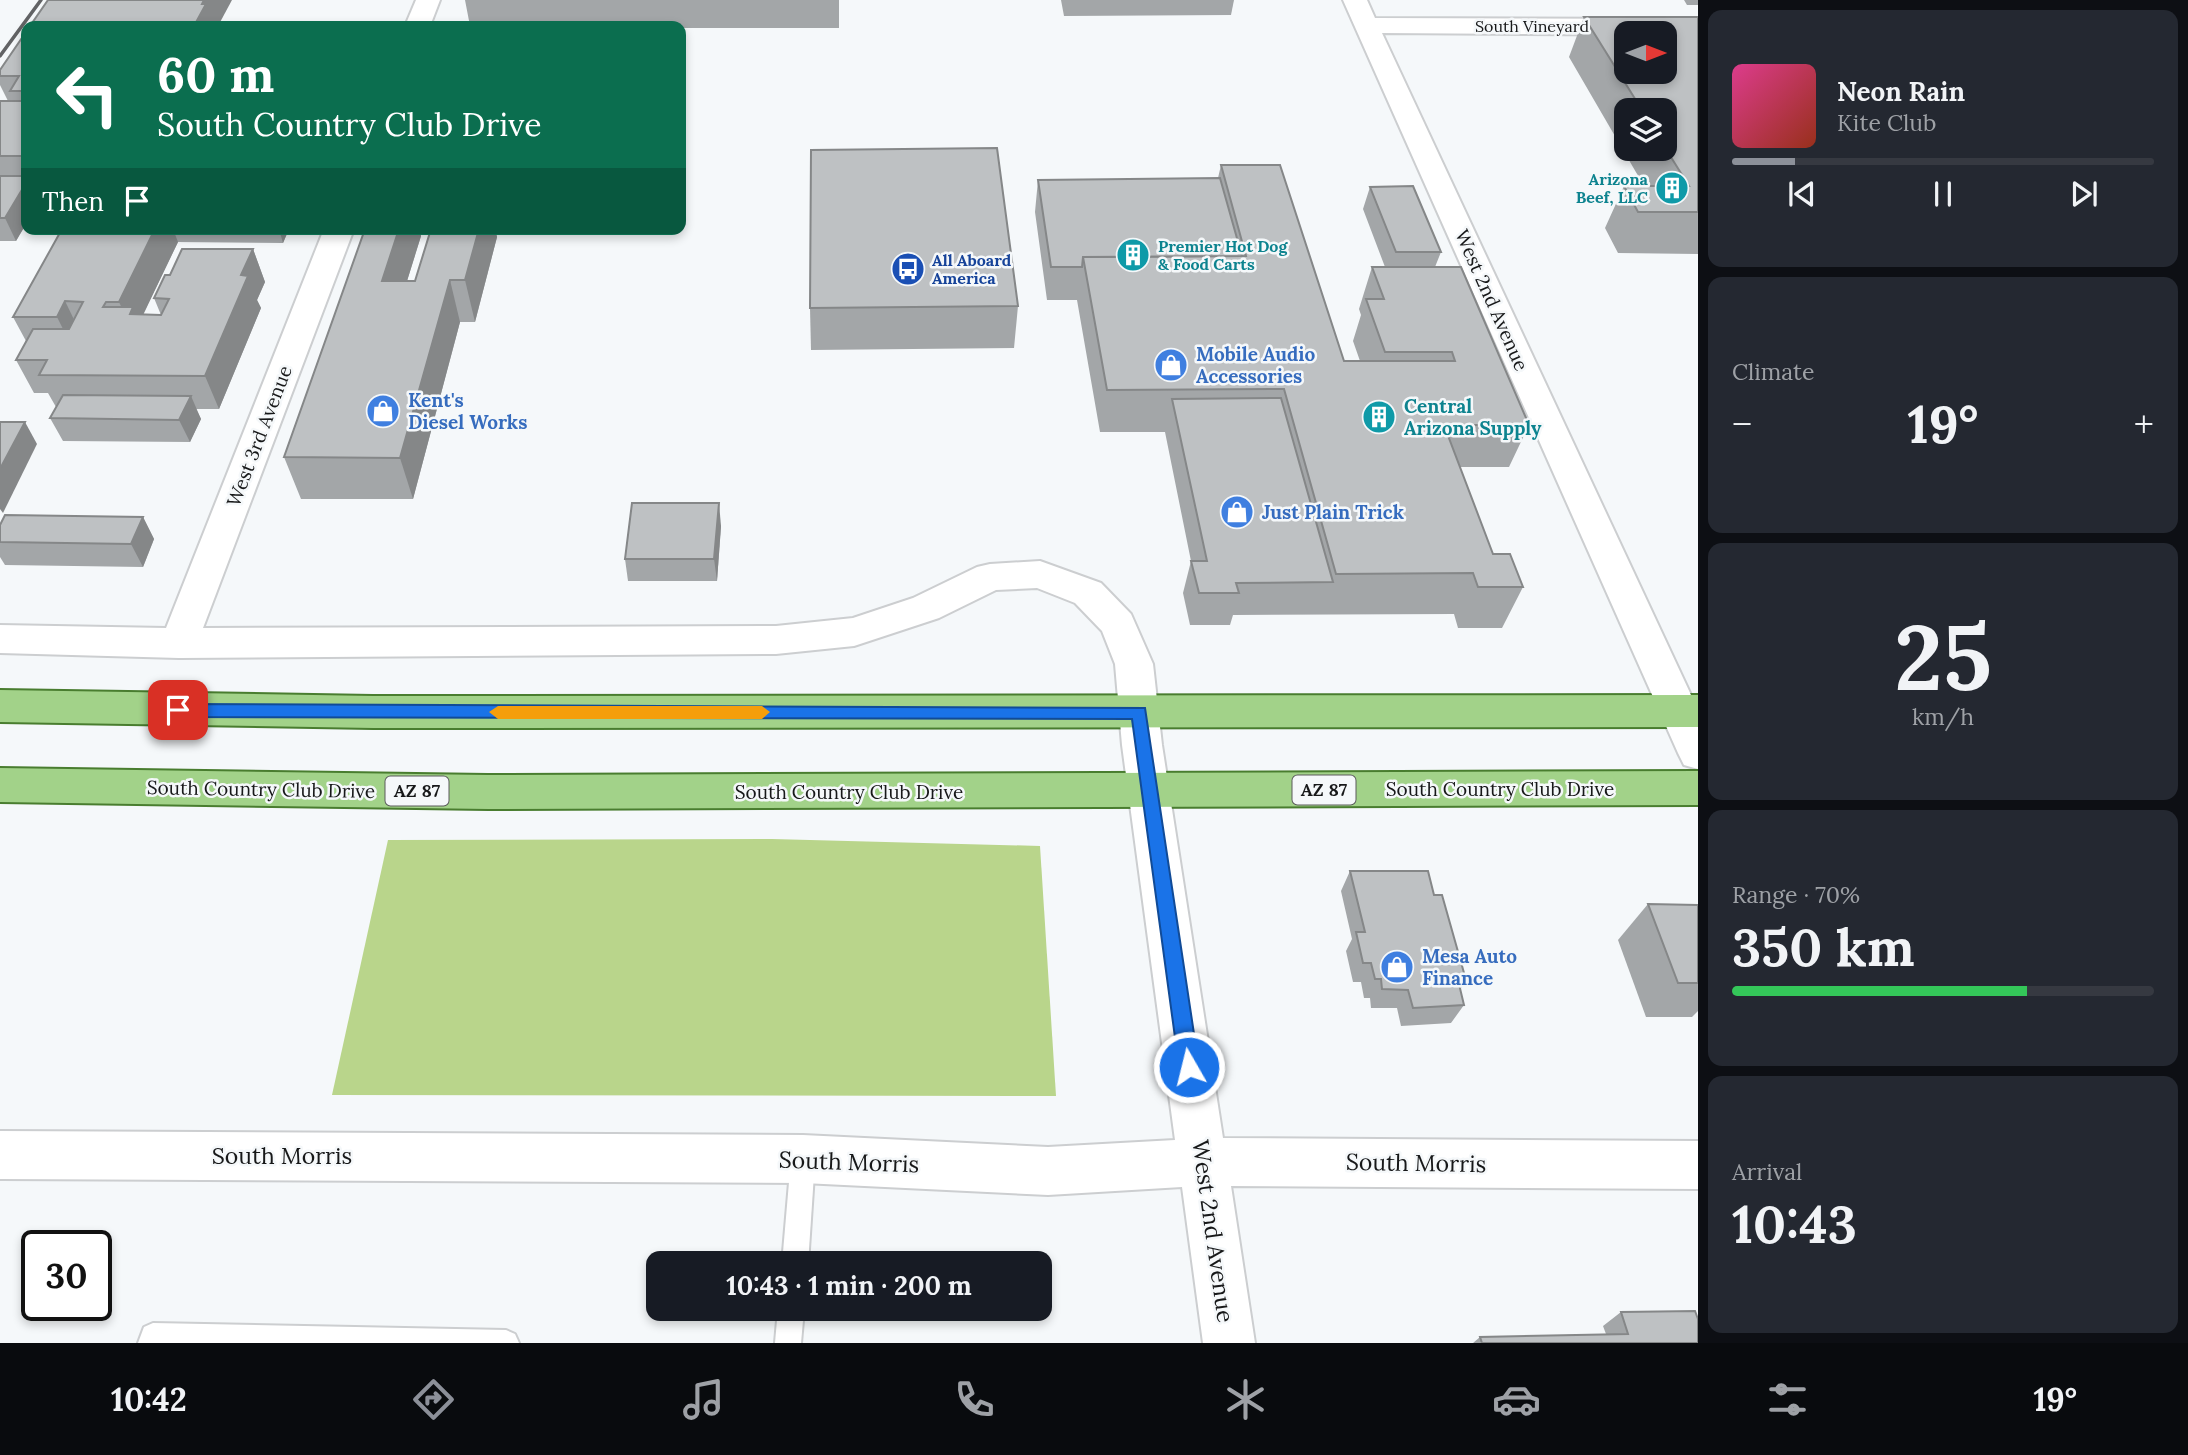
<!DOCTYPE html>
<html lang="en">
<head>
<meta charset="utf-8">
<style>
  :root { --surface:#171b24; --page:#242831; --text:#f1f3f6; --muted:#9ea1a6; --line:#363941; --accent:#8c9099 }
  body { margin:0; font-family:Lora,serif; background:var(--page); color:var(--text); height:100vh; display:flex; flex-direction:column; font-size:26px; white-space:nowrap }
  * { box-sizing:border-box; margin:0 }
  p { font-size:23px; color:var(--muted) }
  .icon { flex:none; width:38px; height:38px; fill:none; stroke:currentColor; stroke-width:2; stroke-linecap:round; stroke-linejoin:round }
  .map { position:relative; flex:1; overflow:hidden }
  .sheet { display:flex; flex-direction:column; gap:10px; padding:10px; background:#0d0f14; width:490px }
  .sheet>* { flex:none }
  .top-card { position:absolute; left:21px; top:21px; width:665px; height:214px; border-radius:14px; box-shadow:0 4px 10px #0003; background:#0b6e4f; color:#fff; overflow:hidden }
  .needle { width:46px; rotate:90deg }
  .fabs { position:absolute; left:1614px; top:21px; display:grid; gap:14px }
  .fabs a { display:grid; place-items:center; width:63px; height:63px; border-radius:14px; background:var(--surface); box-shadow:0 4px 10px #0003; font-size:35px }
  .speed { position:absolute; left:21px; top:1230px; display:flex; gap:14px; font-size:35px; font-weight:700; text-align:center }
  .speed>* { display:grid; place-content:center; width:91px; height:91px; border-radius:50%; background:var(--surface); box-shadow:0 4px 10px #0003; line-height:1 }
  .speed .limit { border:4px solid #111; border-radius:10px; background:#fff; color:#111 }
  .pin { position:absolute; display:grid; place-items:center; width:60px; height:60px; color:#fff; margin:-30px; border-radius:14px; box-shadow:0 4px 10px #0006 }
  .me { position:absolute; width:77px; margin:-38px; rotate:352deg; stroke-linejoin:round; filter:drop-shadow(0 0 5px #0008) }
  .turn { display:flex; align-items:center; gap:24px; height:147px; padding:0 21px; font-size:32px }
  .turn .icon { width:91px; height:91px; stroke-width:2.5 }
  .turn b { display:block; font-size:49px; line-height:60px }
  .then { display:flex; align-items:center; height:66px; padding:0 21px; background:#0003; gap:14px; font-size:26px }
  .big { font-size:52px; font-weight:800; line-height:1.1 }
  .sheet .tile { flex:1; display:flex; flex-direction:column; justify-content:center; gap:10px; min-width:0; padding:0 24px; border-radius:14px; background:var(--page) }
  .sheet .dial { align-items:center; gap:0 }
  .dial b { font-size:91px; line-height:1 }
  .song { display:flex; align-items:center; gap:21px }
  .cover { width:84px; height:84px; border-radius:10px; background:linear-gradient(135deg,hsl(330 70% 55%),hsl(10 70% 35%)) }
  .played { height:7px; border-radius:4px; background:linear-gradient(90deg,var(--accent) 15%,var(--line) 15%) }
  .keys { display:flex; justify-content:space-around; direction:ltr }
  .heat { display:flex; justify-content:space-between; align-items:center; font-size:38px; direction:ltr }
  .charge { height:10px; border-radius:5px; background:linear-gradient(90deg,#34c759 70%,var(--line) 0) }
  .trip { position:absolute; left:646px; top:1251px; width:406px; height:70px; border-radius:14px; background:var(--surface); box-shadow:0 4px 10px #0003; font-weight:800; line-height:70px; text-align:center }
  .tab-bar { display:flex; height:112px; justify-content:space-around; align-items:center; background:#090b0e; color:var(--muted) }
  .tab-bar .icon { width:49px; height:49px }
  .tab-bar .current { color:var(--accent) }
  .tab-bar b { font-size:32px; color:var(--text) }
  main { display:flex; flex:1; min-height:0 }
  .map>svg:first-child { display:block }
</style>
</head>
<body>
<main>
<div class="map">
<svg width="1698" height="1343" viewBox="0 0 1698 1343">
  <rect width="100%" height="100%" fill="#f5f8fa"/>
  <path fill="#b9d58b" d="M 772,839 L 1040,846 L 1056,1096 L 332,1095 L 388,840 Z"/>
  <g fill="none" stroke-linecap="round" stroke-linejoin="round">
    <defs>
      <g id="lane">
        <path d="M 803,1147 L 812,1151 L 815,1159 L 808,1264 L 782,1264 L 791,1159 L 794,1151 Z"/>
        <path d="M 778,1309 L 804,1309 L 801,1343 L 775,1343 Z"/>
        <path d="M 153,1323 L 506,1330 L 515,1334 L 519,1343 L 138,1343 L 144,1327 Z"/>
      </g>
      <g id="street">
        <path d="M 416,0 L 440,0 L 430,26 L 405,26 Z"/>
        <path d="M 1343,0 L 1367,0 L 1375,18 L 1698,19 L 1698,35 L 1382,33 L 1698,710 L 1698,769 L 1684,765 L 1678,753 Z"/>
        <path d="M 324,229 L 354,229 L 203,628 L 776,626 L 853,618 L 913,598 L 977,567 L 990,564 L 1040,561 L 1101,583 L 1131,614 L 1153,664 L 1162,745 L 1223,1138 L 1698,1141 L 1698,1189 L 1231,1186 L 1255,1343 L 1203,1343 L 1182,1187 L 1048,1195 L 803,1183 L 0,1179 L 0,1131 L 803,1135 L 1048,1147 L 1175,1140 L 1122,745 L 1115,664 L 1102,631 L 1075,603 L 1037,588 L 996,590 L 939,618 L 854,646 L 776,654 L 179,658 L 0,653 L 0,625 L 166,628 Z"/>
      </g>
      <g id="primary">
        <path d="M 0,690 L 373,696 L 1698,695 L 1698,727 L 373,728 L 0,722 Z"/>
        <path d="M 0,768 L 488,775 L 1698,771 L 1698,805 L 488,809 L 0,802 Z"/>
      </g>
    </defs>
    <use href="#lane" stroke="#ccced0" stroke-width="4"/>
    <use href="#street" stroke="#ccced0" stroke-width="4"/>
    <use href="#primary" stroke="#497d2f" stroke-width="4"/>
    <use href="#lane" fill="#fff" fill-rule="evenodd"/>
    <use href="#street" fill="#fff" fill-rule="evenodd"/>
    <use href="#primary" fill="#a2d289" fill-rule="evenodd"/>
    <path stroke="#626365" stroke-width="3.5" d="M 0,56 L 41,0"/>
  </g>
  <g fill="#a3a6a8" fill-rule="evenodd">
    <path d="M 465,0 L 839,0 L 839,28 L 681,28 L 681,26 L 470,26 Z"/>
    <path d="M 1061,0 L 1234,0 L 1231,15 L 1064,16 Z"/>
    <path d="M 1684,0 L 1698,0 L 1698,5 L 1687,5 Z"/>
    <path d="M 1584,17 L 1698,17 L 1698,254 L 1618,253 L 1605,228 L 1624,186 L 1644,186 L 1569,57 ZM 1626,110 L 1664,110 L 1664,149 L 1626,149 Z"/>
    <path d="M 26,32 L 26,224 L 16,241 L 0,241 L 0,101 L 8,101 L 0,85 L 0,70 Z"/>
    <path d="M 1221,165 L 1344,361 L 1360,361 L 1353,341 L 1361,315 L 1359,309 L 1372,267 L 1385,267 L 1363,209 L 1370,187 L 1441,252 L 1435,267 L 1529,425 L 1509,467 L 1460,467 L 1493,554 L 1523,587 L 1502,628 L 1458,628 L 1454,614 L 1233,615 L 1230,625 L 1190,625 L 1183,593 L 1191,561 L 1165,432 L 1100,432 L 1077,300 L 1047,300 L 1035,212 L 1038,180 L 1218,178 Z"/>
    <path d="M 62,229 L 289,229 L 283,243 L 178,242 L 143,314 L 161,315 L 154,298 L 170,275 L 253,249 L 265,282 L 257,300 L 261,308 L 219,409 L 196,409 L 201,419 L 190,442 L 63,441 L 50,418 L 56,407 L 48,393 L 34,393 L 16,360 L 26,341 L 13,317 Z"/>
    <path d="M 365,229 L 419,229 L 421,236 L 407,281 L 415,281 L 431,229 L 495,229 L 497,237 L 475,322 L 460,322 L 413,499 L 301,499 L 284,457 Z"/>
    <path d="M 1018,306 L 1014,348 L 811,350 L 810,308 Z"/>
    <path d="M 143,517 L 154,539 L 143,567 L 5,565 L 0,557 L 0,525 Z"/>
    <path d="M 721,526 L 717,581 L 628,581 L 625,559 Z"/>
    <path d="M 1350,871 L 1434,895 L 1466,980 L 1460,990 L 1464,1005 L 1451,1023 L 1401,1026 L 1397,1008 L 1371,1008 L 1370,998 L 1364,998 L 1361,982 L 1353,982 L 1346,951 L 1352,939 L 1341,891 Z"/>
    <path d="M 1648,904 L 1698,905 L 1698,1011 L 1692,1017 L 1646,1017 L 1618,940 Z"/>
    <path d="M 1621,1312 L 1698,1343 L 1473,1343 L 1480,1337 L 1606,1334 L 1603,1326 Z"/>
  </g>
  <g fill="#858788">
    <path d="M 204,0 L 232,0 L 218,26 L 194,26 Z"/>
    <path d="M 26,183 L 26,224 L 16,241 L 5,218 Z"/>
    <path d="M 155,229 L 173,229 L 178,242 L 134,334 L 119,302 Z"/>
    <path d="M 279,229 L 289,229 L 283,243 Z"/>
    <path d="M 399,229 L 419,229 L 421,236 L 394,323 L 382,281 Z"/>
    <path d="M 479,229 L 495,229 L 497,237 L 475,322 L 465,280 Z"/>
    <path d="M 253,249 L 265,282 L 257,300 L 261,308 L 219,409 L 205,376 L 241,275 Z"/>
    <path d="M 450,280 L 460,322 L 413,499 L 400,458 Z"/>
    <path d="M 65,301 L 81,334 L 73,349 L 57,317 Z"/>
    <path d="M 191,396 L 201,419 L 190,442 L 179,420 Z"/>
    <path d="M 25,422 L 37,444 L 3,513 L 0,509 L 0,469 Z"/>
    <path d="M 719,503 L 721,526 L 717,581 L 714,559 Z"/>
    <path d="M 143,517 L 154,539 L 143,567 L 131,544 Z"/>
  </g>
  <g fill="#bec1c3" stroke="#858788" stroke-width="2" fill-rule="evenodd">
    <path d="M 48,0 L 204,0 L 202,4 L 206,4 L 194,26 L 30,26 Z"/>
    <path d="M 1584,17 L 1698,17 L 1698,212 L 1638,212 L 1624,186 L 1689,186 L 1664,146 L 1664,110 L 1642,110 ZM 1626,33 L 1664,33 L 1664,72 L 1626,72 Z"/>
    <path d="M 26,32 L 26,91 L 10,91 L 19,76 L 0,76 L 0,70 Z"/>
    <rect x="0" y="101" width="26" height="55"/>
    <path d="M 997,148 L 1018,306 L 810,308 L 811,150 Z"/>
    <path d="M 1221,165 L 1280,165 L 1344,361 L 1455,361 L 1452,352 L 1385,352 L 1366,299 L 1384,299 L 1372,267 L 1461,267 L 1529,425 L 1444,425 L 1493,554 L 1510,554 L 1523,587 L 1478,587 L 1473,573 L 1336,574 L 1284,389 L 1107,390 L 1083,257 L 1246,256 Z"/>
    <path d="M 0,176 L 26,176 L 26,183 L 5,218 L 0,218 Z"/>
    <path d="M 1220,178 L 1242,256 L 1083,257 L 1082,267 L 1051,267 L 1038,180 Z"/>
    <path d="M 1413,186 L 1441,252 L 1396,252 L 1370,187 Z"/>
    <path d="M 62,229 L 155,229 L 119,302 L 106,302 L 103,307 L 133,307 L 130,314 L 161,315 L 169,299 L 154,298 L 165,275 L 170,275 L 182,249 L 253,249 L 241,275 L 248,276 L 205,376 L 39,375 L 47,360 L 16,360 L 33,329 L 69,329 L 83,302 L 65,301 L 57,317 L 13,317 Z"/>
    <path d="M 365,229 L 399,229 L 382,281 L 415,281 L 431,229 L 479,229 L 465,280 L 450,280 L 400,458 L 284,457 Z"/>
    <path d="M 63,395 L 191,396 L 179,420 L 50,418 Z"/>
    <path d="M 1281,398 L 1333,582 L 1236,583 L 1239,593 L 1199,593 L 1191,561 L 1207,561 L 1172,399 Z"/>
    <path d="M 0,422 L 25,422 L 0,469 Z"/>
    <path d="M 632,503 L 719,503 L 714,559 L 625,559 Z"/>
    <path d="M 5,515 L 143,517 L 131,544 L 0,542 L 0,525 Z"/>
    <path d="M 1350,871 L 1428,871 L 1434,895 L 1442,895 L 1466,980 L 1458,980 L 1464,1005 L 1413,1008 L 1408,990 L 1382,989 L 1381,979 L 1375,979 L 1371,963 L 1363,963 L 1356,932 L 1365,932 Z"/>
    <path d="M 1648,904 L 1698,905 L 1698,983 L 1678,983 Z"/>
    <path d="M 1695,1311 L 1698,1319 L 1698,1343 L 1482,1343 L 1480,1337 L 1628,1334 L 1621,1312 Z"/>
  </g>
  <path fill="#1a73e8" stroke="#114b97" stroke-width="2" d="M 178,704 L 1145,708 L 1199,1067 L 1196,1074 L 1189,1076 L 1182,1074 L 1179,1067 L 1132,719 L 178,717 L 170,710 Z"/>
  <path fill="#f59e0b" d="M 498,706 L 762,706 L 770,712 L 762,719 L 498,719 L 489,712 Z"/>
  <defs>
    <symbol id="building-disc" viewBox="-11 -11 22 22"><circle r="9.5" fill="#0f9aa8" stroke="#f5f8fa"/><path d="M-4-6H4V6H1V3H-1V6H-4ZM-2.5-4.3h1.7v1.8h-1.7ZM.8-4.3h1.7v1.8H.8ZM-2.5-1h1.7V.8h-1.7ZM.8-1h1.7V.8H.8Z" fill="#fff"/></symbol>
    <symbol id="bus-disc" viewBox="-11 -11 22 22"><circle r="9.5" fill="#1a4fb4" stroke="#f5f8fa"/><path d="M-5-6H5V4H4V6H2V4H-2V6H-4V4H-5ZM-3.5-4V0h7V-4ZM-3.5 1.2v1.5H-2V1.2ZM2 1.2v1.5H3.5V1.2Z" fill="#fff"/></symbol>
    <symbol id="shop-disc" viewBox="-11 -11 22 22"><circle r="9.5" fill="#3f7fe0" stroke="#f5f8fa"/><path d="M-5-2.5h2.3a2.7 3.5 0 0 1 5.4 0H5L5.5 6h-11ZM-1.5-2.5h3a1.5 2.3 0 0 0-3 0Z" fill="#fff"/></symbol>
  </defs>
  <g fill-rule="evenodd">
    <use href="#building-disc" x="1653" y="169" width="38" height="38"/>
    <use href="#building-disc" x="1114" y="236" width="38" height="38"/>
    <use href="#bus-disc" x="889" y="250" width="38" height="38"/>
    <use href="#shop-disc" x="1152" y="346" width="38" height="38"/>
    <use href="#shop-disc" x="364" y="392" width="38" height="38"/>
    <use href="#building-disc" x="1360" y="398" width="38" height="38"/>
    <use href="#shop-disc" x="1218" y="493" width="38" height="38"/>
    <use href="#shop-disc" x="1378" y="948" width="38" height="38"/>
  </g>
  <g text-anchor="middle" stroke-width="5" stroke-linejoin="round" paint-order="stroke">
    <g font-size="16" fill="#171819" stroke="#f5f8fa">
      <text x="1532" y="32">South Vineyard</text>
    </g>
    <g font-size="16" font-weight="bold" fill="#0d838f" stroke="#f5f8fa" text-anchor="end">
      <text x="1648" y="185">Arizona<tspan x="1648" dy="18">Beef, LLC</tspan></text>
      <text x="1158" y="252" text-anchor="start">Premier Hot Dog<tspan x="1158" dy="18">&amp; Food Carts</tspan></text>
    </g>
    <g font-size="16" font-weight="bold" fill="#164399" stroke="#f5f8fa" text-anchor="start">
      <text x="932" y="266">All Aboard<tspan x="932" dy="18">America</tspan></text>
    </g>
    <g fill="#f5f8fa" stroke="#5a5b5c" stroke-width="2">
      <rect x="1292.5" y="775.5" width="63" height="29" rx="5"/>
      <rect x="385.5" y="776.5" width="63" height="29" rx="5"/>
    </g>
    <g font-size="18" font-weight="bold" fill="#171819">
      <text x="1324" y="796">AZ 87</text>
      <text x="417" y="797">AZ 87</text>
    </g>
    <g font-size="19" fill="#171819" stroke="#f5f8fa">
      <text transform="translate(1492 300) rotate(66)" y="7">West 2nd Avenue</text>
      <text transform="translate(259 436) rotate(-69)" y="7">West 3rd Avenue</text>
      <text transform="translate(261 789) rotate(1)" y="7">South Country Club Drive</text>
      <text x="1500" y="796">South Country Club Drive</text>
      <text x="849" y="799">South Country Club Drive</text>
    </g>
    <g font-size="19" font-weight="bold" fill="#366cbe" stroke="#f5f8fa" text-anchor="start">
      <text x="1196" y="361">Mobile Audio<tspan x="1196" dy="22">Accessories</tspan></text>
      <text x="408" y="407">Kent's<tspan x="408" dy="22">Diesel Works</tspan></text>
      <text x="1262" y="519">Just Plain Trick</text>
      <text x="1422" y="963">Mesa Auto<tspan x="1422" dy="22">Finance</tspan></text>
    </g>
    <g font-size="19" font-weight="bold" fill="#0d838f" stroke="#f5f8fa" text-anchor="start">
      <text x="1404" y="413">Central<tspan x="1404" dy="22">Arizona Supply</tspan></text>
    </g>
    <g font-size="23" fill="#171819" stroke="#f5f8fa">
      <text x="282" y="1164">South Morris</text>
      <text transform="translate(849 1162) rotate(2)" y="8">South Morris</text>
      <text transform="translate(1416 1163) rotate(1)" y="8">South Morris</text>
      <text transform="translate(1213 1231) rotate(82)" y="8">West 2nd Avenue</text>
    </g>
  </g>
</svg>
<div class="fabs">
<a><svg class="needle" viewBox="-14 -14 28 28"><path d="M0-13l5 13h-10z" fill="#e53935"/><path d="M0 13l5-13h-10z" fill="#9ea1a6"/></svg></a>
<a><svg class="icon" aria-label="layers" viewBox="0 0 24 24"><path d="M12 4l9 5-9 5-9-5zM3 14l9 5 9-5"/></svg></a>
</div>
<div class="speed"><div class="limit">30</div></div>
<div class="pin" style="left:178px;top:710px;background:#d93025"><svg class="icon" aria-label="arrive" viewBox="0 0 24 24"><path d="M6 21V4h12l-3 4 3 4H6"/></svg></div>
<svg class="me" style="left:1189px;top:1067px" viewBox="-20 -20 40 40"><circle r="17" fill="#1a73e8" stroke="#fff" stroke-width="3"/><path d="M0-11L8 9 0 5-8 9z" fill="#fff"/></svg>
<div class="trip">10:43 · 1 min · 200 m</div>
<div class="top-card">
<div class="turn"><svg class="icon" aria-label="left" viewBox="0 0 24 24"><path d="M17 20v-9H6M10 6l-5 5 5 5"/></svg><div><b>60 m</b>South Country Club Drive</div></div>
<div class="then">Then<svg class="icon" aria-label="arrive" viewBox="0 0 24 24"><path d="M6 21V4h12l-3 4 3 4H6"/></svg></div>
</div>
</div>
<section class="sheet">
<div class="tile">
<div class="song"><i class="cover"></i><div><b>Neon Rain</b><p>Kite Club</p></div></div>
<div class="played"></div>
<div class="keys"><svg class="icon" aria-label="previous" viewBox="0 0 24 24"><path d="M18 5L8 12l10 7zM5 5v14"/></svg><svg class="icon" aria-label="pause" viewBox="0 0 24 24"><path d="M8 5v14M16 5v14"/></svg><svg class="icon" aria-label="next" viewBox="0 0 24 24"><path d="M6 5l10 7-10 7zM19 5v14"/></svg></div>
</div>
<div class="tile"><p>Climate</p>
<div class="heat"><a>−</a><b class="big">19°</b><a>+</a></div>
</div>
<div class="tile dial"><b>25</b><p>km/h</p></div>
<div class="tile"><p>Range · 70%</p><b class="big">350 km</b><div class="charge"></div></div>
<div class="tile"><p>Arrival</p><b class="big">10:43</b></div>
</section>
</main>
<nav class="tab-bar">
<b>10:42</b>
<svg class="icon current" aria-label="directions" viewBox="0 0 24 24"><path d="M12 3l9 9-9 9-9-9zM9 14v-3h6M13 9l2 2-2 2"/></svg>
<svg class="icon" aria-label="music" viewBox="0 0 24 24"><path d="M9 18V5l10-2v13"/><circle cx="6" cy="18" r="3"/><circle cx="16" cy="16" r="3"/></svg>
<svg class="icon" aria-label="phone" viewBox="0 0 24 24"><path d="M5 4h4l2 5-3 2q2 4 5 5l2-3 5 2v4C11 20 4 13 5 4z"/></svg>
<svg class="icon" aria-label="climate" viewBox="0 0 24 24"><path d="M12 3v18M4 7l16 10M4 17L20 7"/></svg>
<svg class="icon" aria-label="car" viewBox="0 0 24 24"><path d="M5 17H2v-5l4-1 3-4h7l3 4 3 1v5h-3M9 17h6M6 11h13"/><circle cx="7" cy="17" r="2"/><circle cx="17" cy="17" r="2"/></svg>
<svg class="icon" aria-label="filters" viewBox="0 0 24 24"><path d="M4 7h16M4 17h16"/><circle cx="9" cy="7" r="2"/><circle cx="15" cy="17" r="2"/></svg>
<b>19°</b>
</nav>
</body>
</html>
